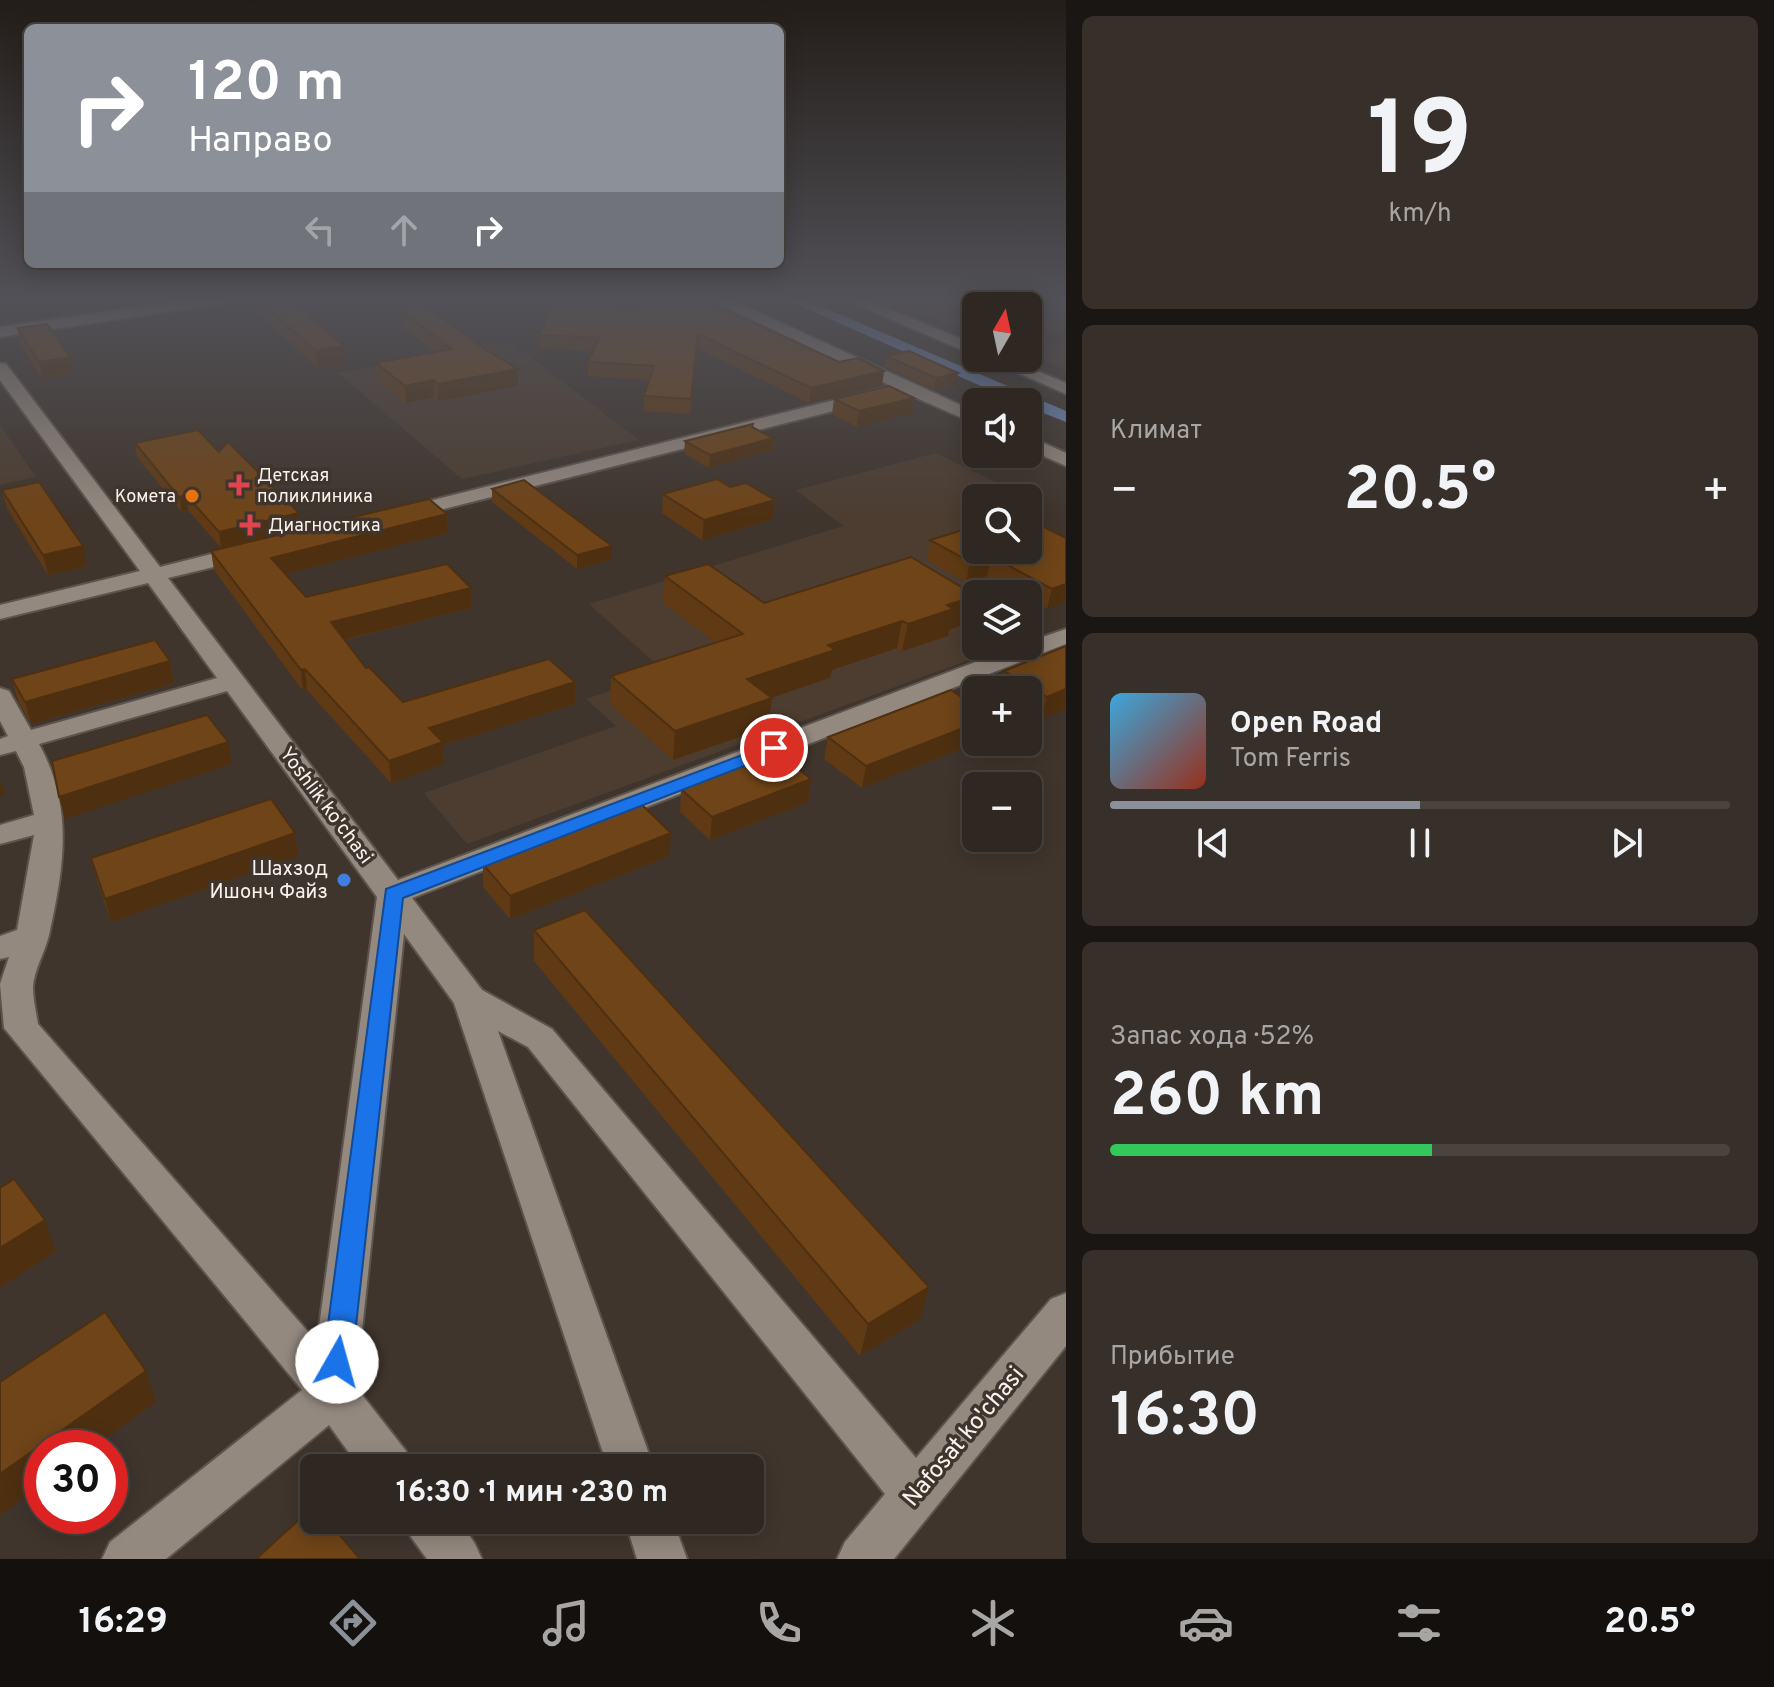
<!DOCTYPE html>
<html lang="ru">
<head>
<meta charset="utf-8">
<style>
  :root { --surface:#2f2822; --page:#37302a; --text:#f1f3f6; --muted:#a7a6a5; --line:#4a4440; --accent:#8c9099 }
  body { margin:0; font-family:Overpass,sans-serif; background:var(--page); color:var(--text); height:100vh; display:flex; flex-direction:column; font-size:30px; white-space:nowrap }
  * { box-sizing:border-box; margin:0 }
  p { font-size:26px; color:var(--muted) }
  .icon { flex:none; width:44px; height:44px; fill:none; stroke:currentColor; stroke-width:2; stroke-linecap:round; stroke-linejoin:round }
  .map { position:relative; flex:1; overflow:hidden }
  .sheet { display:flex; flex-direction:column; gap:16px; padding:16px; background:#1a1613; width:708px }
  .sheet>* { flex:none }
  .guide { position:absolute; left:24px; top:24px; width:760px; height:244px; border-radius:12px; box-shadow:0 4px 20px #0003,0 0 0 2px var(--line); background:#8c9099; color:#fff; overflow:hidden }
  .needle { width:52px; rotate:9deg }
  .fabs { position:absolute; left:962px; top:292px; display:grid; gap:16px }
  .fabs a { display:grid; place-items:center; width:80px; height:80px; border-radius:12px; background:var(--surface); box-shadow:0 4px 20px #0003,0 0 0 2px var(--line); font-size:40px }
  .speed { position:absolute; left:24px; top:1430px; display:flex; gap:16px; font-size:40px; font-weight:700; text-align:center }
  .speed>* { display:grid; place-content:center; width:104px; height:104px; border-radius:50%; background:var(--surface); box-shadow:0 4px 20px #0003,0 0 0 2px var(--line); line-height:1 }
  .speed .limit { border:12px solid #d22; background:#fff; color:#111 }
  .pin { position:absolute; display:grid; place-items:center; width:68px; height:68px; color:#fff; margin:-34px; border:4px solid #fff; border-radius:50%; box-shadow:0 2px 8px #0007 }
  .me { position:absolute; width:88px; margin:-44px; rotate:7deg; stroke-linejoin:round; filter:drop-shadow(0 0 6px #0008) }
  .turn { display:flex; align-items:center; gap:28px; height:168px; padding:0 32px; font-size:36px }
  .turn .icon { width:104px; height:104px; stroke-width:2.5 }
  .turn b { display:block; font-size:56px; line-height:68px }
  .lanes { display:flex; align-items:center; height:76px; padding:0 32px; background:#0003; justify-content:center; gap:40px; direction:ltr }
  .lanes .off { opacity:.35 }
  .big { font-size:60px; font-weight:700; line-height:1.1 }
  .sheet .card { flex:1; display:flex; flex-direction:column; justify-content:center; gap:12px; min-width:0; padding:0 28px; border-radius:12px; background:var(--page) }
  .sheet .dial { align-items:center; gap:0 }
  .dial b { font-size:104px; line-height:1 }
  .song { display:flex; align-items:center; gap:24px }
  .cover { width:96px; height:96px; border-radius:12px; background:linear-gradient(135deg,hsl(200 70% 55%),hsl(10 70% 35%)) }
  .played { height:8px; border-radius:4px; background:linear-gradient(90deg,var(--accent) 50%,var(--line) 50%) }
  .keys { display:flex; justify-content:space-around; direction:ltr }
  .heat { display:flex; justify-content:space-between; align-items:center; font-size:44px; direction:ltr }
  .charge { height:12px; border-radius:6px; background:linear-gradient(90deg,#34c759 52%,var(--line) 0) }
  .trip { position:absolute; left:300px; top:1454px; width:464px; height:80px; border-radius:12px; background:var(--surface); box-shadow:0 4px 20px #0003,0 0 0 2px var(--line); font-weight:700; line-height:80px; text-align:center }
  .tab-bar { display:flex; height:128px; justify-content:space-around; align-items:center; background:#13100e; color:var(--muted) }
  .tab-bar .icon { width:56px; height:56px }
  .tab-bar .selected { color:var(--accent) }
  .tab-bar b { font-size:36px; color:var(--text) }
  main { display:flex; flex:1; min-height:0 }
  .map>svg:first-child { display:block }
</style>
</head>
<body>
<main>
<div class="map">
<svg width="1066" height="1559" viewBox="0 0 1066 1559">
  <rect width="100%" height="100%" fill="#3f352d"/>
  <g fill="#4c3d30">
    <path d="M 887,299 L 1066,299 L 1066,329 L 1028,338 L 1028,306 L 976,306 L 976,335 Z"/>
    <path d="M 509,341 L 639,440 L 462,479 L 338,373 Z"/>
    <path d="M 1066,342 L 1066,370 L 1028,355 L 1028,351 Z"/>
    <path d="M 0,425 L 36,477 L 0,485 Z"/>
    <path d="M 936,453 L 1012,490 L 993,498 L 976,498 L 976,550 L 1028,550 L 1066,555 L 957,588 L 976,600 L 976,646 L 1007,646 L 467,844 L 424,793 L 616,726 L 586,699 L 665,672 L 589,604 L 843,526 L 796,490 Z"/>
  </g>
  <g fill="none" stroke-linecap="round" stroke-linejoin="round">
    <path fill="#6d89bb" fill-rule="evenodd" d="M 785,299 L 804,299 L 1066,411 L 1066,422 L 1028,407 L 1028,402 L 1017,402 Z"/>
    <defs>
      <g id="minor">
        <path d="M 192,299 L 232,299 L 225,303 L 0,337 L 0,327 Z"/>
        <path d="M 709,299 L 729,299 L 976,412 L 976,424 L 905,393 L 400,520 L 390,514 L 393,510 L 891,386 Z"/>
        <path d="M 844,299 L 865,299 L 976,345 L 976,356 Z"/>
        <path d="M 984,358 L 1006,358 L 1066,383 L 1066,394 Z"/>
        <path d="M 0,363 L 6,364 L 160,567 L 247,545 L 255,547 L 258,552 L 255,557 L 168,578 L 398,880 L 1018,646 L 1028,646 L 1028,642 L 1066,629 L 1066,644 L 412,898 L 482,990 L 552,1029 L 916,1458 L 1051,1299 L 1066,1293 L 1066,1346 L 894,1559 L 837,1559 L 845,1542 L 885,1494 L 528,1047 L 498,1031 L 654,1468 L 608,1468 L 454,1003 L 404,934 L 356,1387 L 406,1451 L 412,1468 L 360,1468 L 329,1425 L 166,1559 L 102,1559 L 110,1542 L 302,1390 L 4,1028 L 0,984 L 9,957 L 0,959 L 0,936 L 17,930 L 34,835 L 0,844 L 0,825 L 34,815 L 24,767 L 16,751 L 0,755 L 0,739 L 8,736 L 0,721 L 0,688 L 9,691 L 31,730 L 217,678 L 148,583 L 0,619 L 0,605 L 140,571 L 0,380 ZM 227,691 L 377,897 L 317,1342 L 38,1024 C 36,1012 33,999 33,987 C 34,970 45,952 49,935 C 64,866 74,808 39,744 Z"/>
        <path d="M 1028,436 L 1066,453 L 1066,466 L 1028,449 Z"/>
        <path d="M 404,1520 L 458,1520 L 474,1542 L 482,1559 L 427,1559 L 411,1537 Z"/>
        <path d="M 625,1520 L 673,1520 L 687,1559 L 637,1559 Z"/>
      </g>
    </defs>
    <use href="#minor" stroke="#5c544d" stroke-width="4"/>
    <use href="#minor" fill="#94897f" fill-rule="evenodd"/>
  </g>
  <g fill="#5f3a15">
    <path d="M 249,299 L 290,299 L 344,346 L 345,362 L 317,367 L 250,306 Z"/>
    <path d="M 602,299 L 701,299 L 839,362 L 884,371 L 882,385 L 809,403 L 697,348 L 690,414 L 644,411 L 644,396 L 650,380 L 588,376 L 588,362 L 593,351 L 539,348 L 539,335 L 612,305 Z"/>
    <path d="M 916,299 L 1031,299 L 1030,303 L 976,306 L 976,316 L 968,318 Z"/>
    <path d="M 401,311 L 518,386 L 438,401 L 434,397 L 406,403 L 377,379 L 376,363 L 435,352 L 402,326 Z"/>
    <path d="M 17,328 L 73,374 L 42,379 L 21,344 Z"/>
    <path d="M 886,356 L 958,373 L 956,384 L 934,389 L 884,367 Z"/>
    <path d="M 914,398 L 912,413 L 857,427 L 832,414 L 834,399 Z"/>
    <path d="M 752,427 L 773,438 L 772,450 L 709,468 L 684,453 L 685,441 Z"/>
    <path d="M 135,443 L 219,452 L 301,528 L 221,548 L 188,510 L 182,512 L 137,457 Z"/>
    <path d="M 492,489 L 612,546 L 612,559 L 577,569 L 492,502 Z"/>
    <path d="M 2,490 L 87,566 L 48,575 L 7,508 Z"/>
    <path d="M 663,494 L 772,519 L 702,540 L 662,513 Z"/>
    <path d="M 447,533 L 285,574 L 306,597 L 471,608 L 344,640 L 366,668 L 403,702 L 575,704 L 443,745 L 444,764 L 391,783 L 307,690 L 303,691 L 214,570 L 211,551 Z"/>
    <path d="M 1066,538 L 1047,609 L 1028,599 L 1028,594 L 1020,594 L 987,576 L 966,582 L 927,560 L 930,540 Z"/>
    <path d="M 665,576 L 764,603 L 976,596 L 970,622 L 949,630 L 948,636 L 902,651 L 897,648 L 832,670 L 830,678 L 771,698 L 768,727 L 673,760 L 610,704 L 611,676 L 716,643 L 663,603 Z"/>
    <path d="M 1066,646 L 1066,709 L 1041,719 L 1028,711 L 1028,690 L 999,690 L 1004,671 Z"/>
    <path d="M 170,661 L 174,683 L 31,724 L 18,701 L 12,679 Z"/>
    <path d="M 828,737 L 976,742 L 978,742 L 862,788 L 824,759 Z"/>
    <path d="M 811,779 L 808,802 L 710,840 L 680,812 L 681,789 Z"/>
    <path d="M 295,833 L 298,856 L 111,922 L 97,881 L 91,858 Z"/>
    <path d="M 669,856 L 510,919 L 483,887 L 483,864 Z"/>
    <path d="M 534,930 L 920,1319 L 860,1356 L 534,961 Z"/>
  </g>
  <g fill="#4e3011">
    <path d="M 976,299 L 1031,299 L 1030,303 L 1016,306 L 976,306 L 976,316 L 968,318 L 971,300 Z"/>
    <path d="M 344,346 L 345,362 L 317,367 L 316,351 Z"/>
    <path d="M 70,357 L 73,374 L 42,379 L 39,362 Z"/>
    <path d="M 518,369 L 518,386 L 438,401 L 438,384 Z"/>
    <path d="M 884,371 L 882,385 L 809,403 L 811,388 Z"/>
    <path d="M 958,373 L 956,384 L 934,389 L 936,378 Z"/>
    <path d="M 433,380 L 434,397 L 406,403 L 405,386 Z"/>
    <path d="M 914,398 L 912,413 L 857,427 L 859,411 Z"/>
    <path d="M 773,438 L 772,450 L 709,468 L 710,455 Z"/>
    <path d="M 186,495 L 188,510 L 182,512 L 179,497 Z"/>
    <path d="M 775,500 L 772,519 L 702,540 L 704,520 Z"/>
    <path d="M 299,513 L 301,528 L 221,548 L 219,532 Z"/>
    <path d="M 447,514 L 447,533 L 273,577 L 271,558 Z"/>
    <path d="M 83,546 L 87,566 L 48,575 L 43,555 Z"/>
    <path d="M 612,546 L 612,559 L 577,569 L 577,555 Z"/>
    <path d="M 991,556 L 987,576 L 966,582 L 970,562 Z"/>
    <path d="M 1066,584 L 1066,602 L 1047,609 L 1052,589 Z"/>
    <path d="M 471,588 L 471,608 L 333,642 L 331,622 Z"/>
    <path d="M 976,596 L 970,622 L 949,630 L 948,636 L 902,651 L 908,624 L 947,605 Z"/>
    <path d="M 902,621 L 897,648 L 832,670 L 830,678 L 744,707 L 747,679 L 828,645 Z"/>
    <path d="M 170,661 L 174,683 L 31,724 L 25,702 Z"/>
    <path d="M 305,669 L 307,690 L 303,691 L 301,670 Z"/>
    <path d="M 575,682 L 575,704 L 443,745 L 444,764 L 391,783 L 389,761 L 429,728 Z"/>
    <path d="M 1066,689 L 1066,709 L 1041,719 L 1047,697 Z"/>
    <path d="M 772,698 L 768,727 L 673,760 L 675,731 Z"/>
    <path d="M 976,723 L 976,742 L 978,742 L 862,788 L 866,766 Z"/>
    <path d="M 228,742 L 232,764 L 65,819 L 59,797 Z"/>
    <path d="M 0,779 L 5,794 L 0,796 Z"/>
    <path d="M 811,779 L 808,802 L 710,840 L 712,817 Z"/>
    <path d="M 295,833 L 298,856 L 111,922 L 105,899 Z"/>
    <path d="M 671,833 L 669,856 L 510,919 L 510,896 Z"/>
    <path d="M 45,1220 L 56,1251 L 0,1288 L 0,1248 Z"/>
    <path d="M 929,1287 L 920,1319 L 860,1356 L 868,1324 Z"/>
    <path d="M 146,1371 L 156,1402 L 92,1448 L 42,1448 L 42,1485 L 0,1515 L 0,1474 Z"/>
  </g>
  <g fill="#6f4418" stroke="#4e3011" stroke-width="2">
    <path d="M 257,299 L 290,299 L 344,346 L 316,351 Z"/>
    <path d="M 410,299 L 416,299 L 483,348 L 518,369 L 438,384 L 433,380 L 405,386 L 376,363 L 452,349 L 401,311 Z"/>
    <path d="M 628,299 L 701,299 L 839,362 L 858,358 L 884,371 L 811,388 L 698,334 L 691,399 L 644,396 L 654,366 L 588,362 L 599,338 L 539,335 L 554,301 L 641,306 Z"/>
    <path d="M 47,324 L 70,357 L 39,362 L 17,328 Z"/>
    <path d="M 909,351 L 958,373 L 936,378 L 886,356 Z"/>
    <path d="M 889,386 L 914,398 L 859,411 L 834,399 Z"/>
    <path d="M 753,424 L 752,427 L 773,438 L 710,455 L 685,441 Z"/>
    <path d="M 198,430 L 219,452 L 228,442 L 299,513 L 219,532 L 186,495 L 179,497 L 135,443 Z"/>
    <path d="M 717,479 L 730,487 L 746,483 L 775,500 L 704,520 L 663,494 Z"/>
    <path d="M 524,480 L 612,546 L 577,555 L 492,489 Z"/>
    <path d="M 39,482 L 83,546 L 43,555 L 2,490 Z"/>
    <path d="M 429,499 L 447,514 L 271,558 L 306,597 L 447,564 L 471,588 L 331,622 L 366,668 L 369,667 L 403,702 L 549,659 L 575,682 L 429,728 L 443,742 L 389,761 L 305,669 L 301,670 L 211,551 Z"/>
    <path d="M 1028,519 L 1066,538 L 1066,584 L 1052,589 L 991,556 L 970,562 L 930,540 L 976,526 L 976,550 L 1028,550 Z"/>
    <path d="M 911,557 L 976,596 L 947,605 L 953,609 L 908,624 L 902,621 L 828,645 L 835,650 L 747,679 L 772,698 L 675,731 L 611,676 L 743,634 L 665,576 L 708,564 L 764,603 Z"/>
    <path d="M 155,640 L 170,661 L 25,702 L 12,679 Z"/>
    <path d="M 1066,646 L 1066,689 L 1047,697 L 1004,671 Z"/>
    <path d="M 951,690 L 976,707 L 976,723 L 866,766 L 828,737 Z"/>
    <path d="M 207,715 L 228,742 L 59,797 L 52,761 Z"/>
    <path d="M 779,753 L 811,779 L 712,817 L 681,789 Z"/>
    <path d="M 271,799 L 295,833 L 105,899 L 91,858 Z"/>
    <path d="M 641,804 L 671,833 L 510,896 L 483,864 Z"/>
    <path d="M 585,910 L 929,1287 L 868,1324 L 534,930 Z"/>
    <path d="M 14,1179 L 45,1220 L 0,1248 L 0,1188 Z"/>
    <path d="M 105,1312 L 146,1371 L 0,1474 L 0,1382 Z"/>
    <path d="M 314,1506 L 314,1520 L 327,1520 L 360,1559 L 256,1559 Z"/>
  </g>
  <linearGradient id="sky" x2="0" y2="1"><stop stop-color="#231d19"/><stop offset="0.58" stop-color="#525157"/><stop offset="1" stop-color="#525157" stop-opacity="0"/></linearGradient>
  <rect width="1066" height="518" fill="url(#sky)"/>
  <path fill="#1a73e8" stroke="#114b97" stroke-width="2" d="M 774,743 L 780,744 L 782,748 L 780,752 L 403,898 L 352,1362 L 347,1371 L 337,1375 L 327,1371 L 323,1362 L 386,889 Z"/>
  <g fill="#e0444e" stroke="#3f352d" stroke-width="3">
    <path d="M235 473h8v8h8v8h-8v8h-8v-8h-8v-8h8z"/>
    <path d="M246 513h8v8h8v8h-8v8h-8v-8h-8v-8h8z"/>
  </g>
  <circle fill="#e8710a" stroke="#3f352d" stroke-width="3" cx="192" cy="496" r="8"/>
  <circle fill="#3f7fe0" stroke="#3f352d" stroke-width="3" cx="344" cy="880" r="8"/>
  <g text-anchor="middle" stroke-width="7" stroke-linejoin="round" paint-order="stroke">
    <g font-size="18" fill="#f9f2ed" stroke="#3f352d" text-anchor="start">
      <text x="257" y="481">Детская<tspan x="257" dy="21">поликлиника</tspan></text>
      <text x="176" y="502" text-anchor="end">Комета</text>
      <text x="268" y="531">Диагностика</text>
    </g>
    <g font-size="20" fill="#f9f2ed" stroke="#3f352d">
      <text transform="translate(327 805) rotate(53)" y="7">Yoshlik ko'chasi</text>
    </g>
    <g font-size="20" fill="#f9f2ed" stroke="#3f352d" text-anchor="end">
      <text x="328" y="875">Шахзод<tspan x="328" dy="23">Ишонч Файз</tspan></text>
    </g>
    <g font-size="24" fill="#f9f2ed" stroke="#3f352d">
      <text transform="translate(963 1436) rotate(-50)" y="8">Nafosat ko'chasi</text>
    </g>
  </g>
</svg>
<div class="fabs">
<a><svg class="needle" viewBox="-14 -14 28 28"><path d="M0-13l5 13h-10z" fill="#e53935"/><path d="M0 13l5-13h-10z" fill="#a7a6a5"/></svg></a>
<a><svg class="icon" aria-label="sound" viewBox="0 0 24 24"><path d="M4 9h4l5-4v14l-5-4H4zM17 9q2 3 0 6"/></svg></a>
<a><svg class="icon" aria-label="search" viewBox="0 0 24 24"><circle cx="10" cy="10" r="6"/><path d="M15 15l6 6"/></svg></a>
<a><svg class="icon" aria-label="layers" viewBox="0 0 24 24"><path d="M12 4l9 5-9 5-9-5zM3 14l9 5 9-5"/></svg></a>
<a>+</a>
<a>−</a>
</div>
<div class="speed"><div class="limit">30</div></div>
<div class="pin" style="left:774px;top:748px;background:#d93025"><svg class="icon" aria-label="arrive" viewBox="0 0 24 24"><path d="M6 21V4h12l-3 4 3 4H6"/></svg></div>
<svg class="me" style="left:337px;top:1362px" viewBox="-20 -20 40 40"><circle r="19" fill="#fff"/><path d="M0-13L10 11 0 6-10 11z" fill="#1a73e8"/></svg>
<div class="trip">16:30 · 1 мин · 230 m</div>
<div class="guide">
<div class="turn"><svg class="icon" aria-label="right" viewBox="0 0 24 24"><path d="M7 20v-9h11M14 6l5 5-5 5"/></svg><div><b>120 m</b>Направо</div></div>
<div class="lanes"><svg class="icon off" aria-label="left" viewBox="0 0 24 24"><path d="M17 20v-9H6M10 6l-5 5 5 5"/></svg><svg class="icon off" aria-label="ahead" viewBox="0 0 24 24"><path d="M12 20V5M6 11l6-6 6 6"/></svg><svg class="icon" aria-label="right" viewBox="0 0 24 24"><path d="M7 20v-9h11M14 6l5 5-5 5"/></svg></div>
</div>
</div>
<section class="sheet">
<div class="card dial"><b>19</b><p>km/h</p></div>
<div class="card"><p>Климат</p>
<div class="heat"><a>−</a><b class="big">20.5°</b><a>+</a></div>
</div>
<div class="card">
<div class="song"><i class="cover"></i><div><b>Open Road</b><p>Tom Ferris</p></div></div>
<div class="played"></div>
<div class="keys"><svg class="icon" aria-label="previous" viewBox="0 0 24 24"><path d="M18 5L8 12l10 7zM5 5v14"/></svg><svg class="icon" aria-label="pause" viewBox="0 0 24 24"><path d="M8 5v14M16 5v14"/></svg><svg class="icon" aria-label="next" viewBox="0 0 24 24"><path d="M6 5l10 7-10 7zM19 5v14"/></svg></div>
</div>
<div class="card"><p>Запас хода · 52%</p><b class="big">260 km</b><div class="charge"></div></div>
<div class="card"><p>Прибытие</p><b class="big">16:30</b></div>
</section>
</main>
<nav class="tab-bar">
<b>16:29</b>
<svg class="icon selected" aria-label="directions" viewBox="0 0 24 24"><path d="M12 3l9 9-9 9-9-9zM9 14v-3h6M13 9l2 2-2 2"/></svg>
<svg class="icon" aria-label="music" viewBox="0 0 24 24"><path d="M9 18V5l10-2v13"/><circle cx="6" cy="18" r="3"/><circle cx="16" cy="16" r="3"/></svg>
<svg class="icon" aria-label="phone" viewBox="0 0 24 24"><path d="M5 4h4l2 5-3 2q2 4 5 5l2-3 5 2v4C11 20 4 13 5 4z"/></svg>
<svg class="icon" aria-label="climate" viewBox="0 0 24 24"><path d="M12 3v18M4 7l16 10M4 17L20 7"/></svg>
<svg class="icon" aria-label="car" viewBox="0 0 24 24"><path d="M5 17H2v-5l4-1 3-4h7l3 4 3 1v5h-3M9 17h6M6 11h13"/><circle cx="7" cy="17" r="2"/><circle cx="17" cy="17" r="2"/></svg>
<svg class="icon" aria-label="filters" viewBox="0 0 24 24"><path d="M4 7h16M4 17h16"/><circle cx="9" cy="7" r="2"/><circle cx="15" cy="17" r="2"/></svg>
<b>20.5°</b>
</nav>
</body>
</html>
